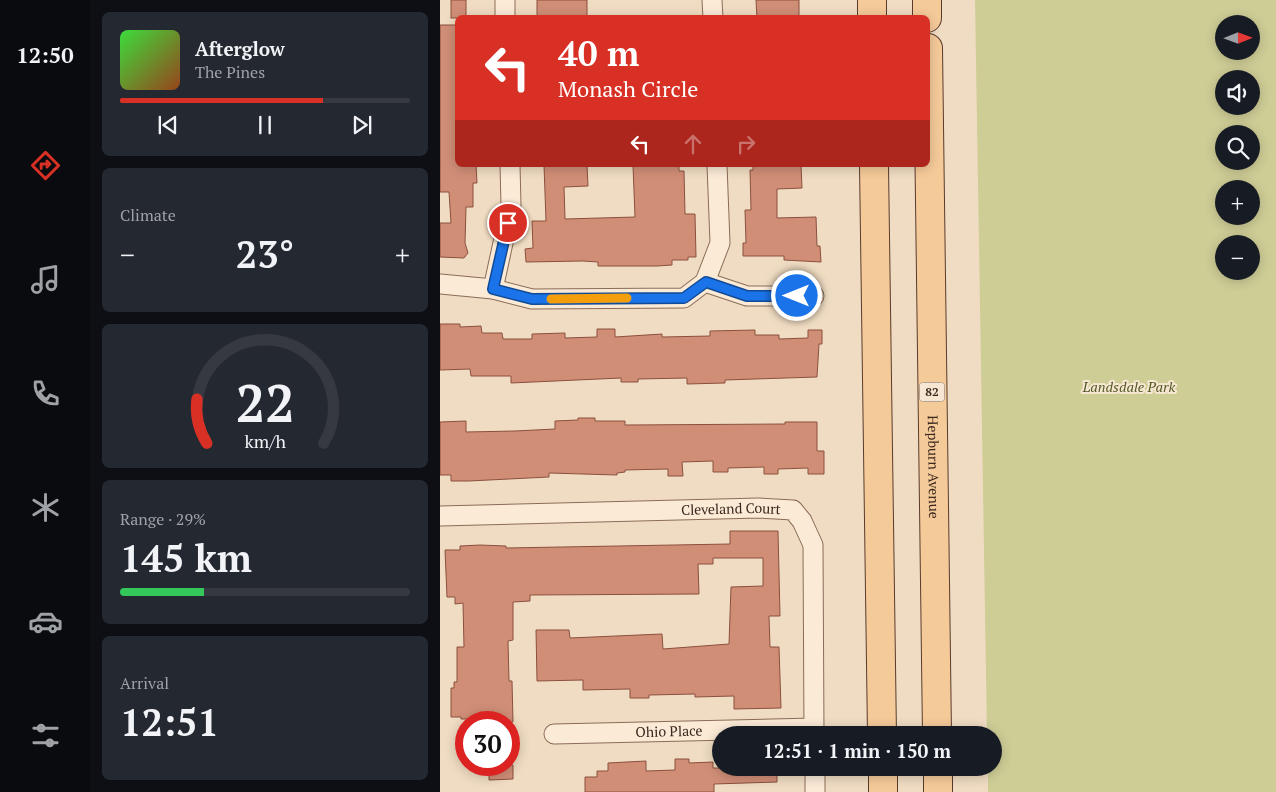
<!DOCTYPE html>
<html lang="en">
<head>
<meta charset="utf-8">
<style>
  :root { --surface:#171b24; --page:#242831; --text:#f1f3f6; --muted:#9ea1a6; --line:#363941; --accent:#d93025 }
  body { margin:0; font-family:"PT Serif",serif; background:var(--page); color:var(--text); height:100vh; display:flex; flex-direction:column; font-size:19px; white-space:nowrap }
  * { box-sizing:border-box; margin:0 }
  p { font-size:16px; color:var(--muted) }
  .icon { flex:none; width:28px; height:28px; fill:none; stroke:currentColor; stroke-width:2; stroke-linecap:round; stroke-linejoin:round }
  .map { position:relative; flex:1; overflow:hidden }
  .details { display:flex; flex-direction:column; gap:12px; padding:12px; background:#0d0f14; width:350px }
  .details>* { flex:none }
  .top-card { position:absolute; left:15px; top:15px; width:475px; height:152px; border-radius:8px; box-shadow:0 2px 12px #0003; background:#d93025; color:#fff; overflow:hidden }
  .needle { width:32px; rotate:89deg }
  .controls { position:absolute; left:775px; top:15px; display:grid; gap:10px }
  .controls a { display:grid; place-items:center; width:45px; height:45px; border-radius:50%; background:var(--surface); box-shadow:0 2px 12px #0003; font-size:25px }
  .speed { position:absolute; left:15px; top:711px; display:flex; gap:10px; font-size:25px; font-weight:700; text-align:center }
  .speed>* { display:grid; place-content:center; width:65px; height:65px; border-radius:50%; background:var(--surface); box-shadow:0 2px 12px #0003; line-height:1 }
  .speed .limit { border:8px solid #d22; background:#fff; color:#111 }
  .pin { position:absolute; display:grid; place-items:center; width:42px; height:42px; color:#fff; margin:-21px; border:2px solid #fff; border-radius:50%; box-shadow:0 1px 5px #0007 }
  .me { position:absolute; width:55px; margin:-28px; rotate:270deg; stroke-linejoin:round; filter:drop-shadow(0 0 4px #0008) }
  .turn { display:flex; align-items:center; gap:18px; height:105px; padding:0 20px; font-size:22px }
  .turn .icon { width:65px; height:65px; stroke-width:2.5 }
  .turn b { display:block; font-size:35px; line-height:42px }
  .lanes { display:flex; align-items:center; height:48px; padding:0 20px; background:#0003; justify-content:center; gap:25px; direction:ltr }
  .lanes .off { opacity:.35 }
  .big { font-size:38px; font-weight:800; line-height:1.1 }
  .details .card { flex:1; display:flex; flex-direction:column; justify-content:center; gap:8px; min-width:0; padding:0 18px; border-radius:8px; background:var(--page) }
  .details .dial { align-items:center; gap:0 }
  .dial svg { height:130px; overflow:visible; fill:none; stroke:var(--line); stroke-width:7; stroke-linecap:round; text-anchor:middle }
  .dial text { fill:var(--text); stroke:none }
  .song { display:flex; align-items:center; gap:15px }
  .cover { width:60px; height:60px; border-radius:8px; background:linear-gradient(135deg,hsl(120 70% 55%),hsl(20 70% 35%)) }
  .played { height:5px; border-radius:2px; background:linear-gradient(90deg,var(--accent) 70%,var(--line) 70%) }
  .keys { display:flex; justify-content:space-around; direction:ltr }
  .heat { display:flex; justify-content:space-between; align-items:center; font-size:28px; direction:ltr }
  .charge { height:8px; border-radius:4px; background:linear-gradient(90deg,#34c759 29%,var(--line) 0) }
  .trip { position:absolute; left:272px; top:726px; width:290px; height:50px; border-radius:25px; background:var(--surface); box-shadow:0 2px 12px #0003; font-weight:800; line-height:50px; text-align:center }
  main { display:flex; flex:1; min-height:0 }
  .menu { display:flex; flex-direction:column; width:90px; justify-content:space-around; align-items:center; background:#090b0e; color:var(--muted) }
  .menu .icon { width:35px; height:35px }
  .menu .current { color:var(--accent) }
  .menu b { font-size:22px; color:var(--text) }
  .map>svg:first-child { display:block }
</style>
</head>
<body>
<main>
<nav class="menu">
<b>12:50</b>
<svg class="icon current" aria-label="directions" viewBox="0 0 24 24"><path d="M12 3l9 9-9 9-9-9zM9 14v-3h6M13 9l2 2-2 2"/></svg>
<svg class="icon" aria-label="music" viewBox="0 0 24 24"><path d="M9 18V5l10-2v13"/><circle cx="6" cy="18" r="3"/><circle cx="16" cy="16" r="3"/></svg>
<svg class="icon" aria-label="phone" viewBox="0 0 24 24"><path d="M5 4h4l2 5-3 2q2 4 5 5l2-3 5 2v4C11 20 4 13 5 4z"/></svg>
<svg class="icon" aria-label="climate" viewBox="0 0 24 24"><path d="M12 3v18M4 7l16 10M4 17L20 7"/></svg>
<svg class="icon" aria-label="car" viewBox="0 0 24 24"><path d="M5 17H2v-5l4-1 3-4h7l3 4 3 1v5h-3M9 17h6M6 11h13"/><circle cx="7" cy="17" r="2"/><circle cx="17" cy="17" r="2"/></svg>
<svg class="icon" aria-label="filters" viewBox="0 0 24 24"><path d="M4 7h16M4 17h16"/><circle cx="9" cy="7" r="2"/><circle cx="15" cy="17" r="2"/></svg>
</nav>
<section class="details">
<div class="card">
<div class="song"><i class="cover"></i><div><b>Afterglow</b><p>The Pines</p></div></div>
<div class="played"></div>
<div class="keys"><svg class="icon" aria-label="previous" viewBox="0 0 24 24"><path d="M18 5L8 12l10 7zM5 5v14"/></svg><svg class="icon" aria-label="pause" viewBox="0 0 24 24"><path d="M8 5v14M16 5v14"/></svg><svg class="icon" aria-label="next" viewBox="0 0 24 24"><path d="M6 5l10 7-10 7zM19 5v14"/></svg></div>
</div>
<div class="card"><p>Climate</p>
<div class="heat"><a>−</a><b class="big">23°</b><a>+</a></div>
</div>
<div class="card dial"><svg viewBox="0 0 100 80">
<path d="M14 69A42 42 0 1 1 86 69"/>
<path d="M14 69A42 42 0 0 1 8 42" stroke="#d93025"/>
<text x="50" y="56" font-size="32" font-weight="700">22</text>
<text x="50" y="72" font-size="11">km/h</text>
</svg></div>
<div class="card"><p>Range · 29%</p><b class="big">145 km</b><div class="charge"></div></div>
<div class="card"><p>Arrival</p><b class="big">12:51</b></div>
</section>
<div class="map">
<svg width="836" height="792" viewBox="0 0 836 792">
  <rect width="100%" height="100%" fill="#f0dcc2"/>
  <path fill="#cfcd96" fill-rule="evenodd" d="M 535,0 L 836,0 L 836,792 L 548,792 L 548,768 L 554,768 L 554,735 L 547,735 ZM 784,24 L 811,24 L 811,51 L 784,51 ZM 784,79 L 811,79 L 811,106 L 784,106 ZM 784,134 L 811,134 L 811,161 L 784,161 ZM 784,189 L 811,189 L 811,216 L 784,216 ZM 784,244 L 811,244 L 811,271 L 784,271 Z"/>
  <g fill="#d08e77" stroke="#8b503d">
    <rect x="11" y="0" width="15" height="18"/>
    <rect x="97" y="0" width="50" height="18"/>
    <path d="M 316,0 L 359,0 L 359,17 L 317,18 Z"/>
    <path d="M 0,25 L 18,25 L 18,165 L 36,165 L 37,183 L 33,183 L 33,207 L 26,207 L 25,243 L 28,253 L 24,258 L 0,257 L 0,223 L 11,223 L 9,192 L 0,192 Z"/>
    <path d="M 104,165 L 147,165 L 148,186 L 124,187 L 125,219 L 195,217 L 193,165 L 239,165 L 239,171 L 244,171 L 245,214 L 255,214 L 256,257 L 248,257 L 248,260 L 232,260 L 232,265 L 217,266 L 158,266 L 158,262 L 143,261 L 86,262 L 85,249 L 93,248 L 92,221 L 106,221 Z"/>
    <path d="M 313,165 L 361,165 L 362,188 L 337,189 L 337,218 L 376,217 L 377,246 L 380,246 L 381,262 L 344,260 L 344,256 L 303,256 L 303,243 L 306,243 L 305,210 L 311,210 L 310,170 L 313,170 Z"/>
    <path d="M 0,324 L 20,324 L 20,327 L 41,326 L 42,333 L 62,333 L 63,339 L 92,339 L 92,334 L 125,333 L 125,338 L 157,337 L 157,329 L 175,329 L 175,337 L 222,334 L 222,337 L 270,336 L 270,331 L 315,330 L 315,335 L 339,335 L 339,339 L 368,338 L 368,330 L 382,330 L 382,344 L 379,344 L 377,377 L 285,380 L 285,383 L 247,384 L 247,378 L 198,379 L 198,382 L 181,382 L 181,378 L 71,383 L 71,376 L 31,376 L 30,369 L 0,370 Z"/>
    <path d="M 138,418 L 155,418 L 155,421 L 185,421 L 185,425 L 345,424 L 345,422 L 377,422 L 377,451 L 384,451 L 384,474 L 368,474 L 368,468 L 338,469 L 338,474 L 324,474 L 324,467 L 288,468 L 288,472 L 273,472 L 273,461 L 242,462 L 243,476 L 228,476 L 228,469 L 185,470 L 185,472 L 177,473 L 177,475 L 109,473 L 109,477 L 29,481 L 11,481 L 11,475 L 0,475 L 0,422 L 26,421 L 26,432 L 75,431 L 115,429 L 115,421 L 138,420 Z"/>
    <path d="M 290,531 L 338,531 L 340,616 L 329,616 L 330,647 L 339,647 L 341,708 L 294,709 L 294,696 L 255,697 L 255,694 L 209,695 L 209,698 L 190,698 L 190,689 L 143,690 L 143,680 L 97,681 L 96,630 L 129,630 L 130,638 L 222,634 L 223,649 L 289,644 L 291,587 L 323,586 L 323,558 L 273,558 L 273,564 L 258,564 L 259,594 L 90,595 L 90,601 L 73,602 L 73,640 L 68,641 L 69,681 L 72,681 L 73,722 L 55,722 L 55,719 L 21,719 L 21,717 L 11,717 L 11,688 L 14,688 L 14,682 L 17,682 L 17,647 L 24,647 L 23,603 L 15,604 L 15,597 L 7,597 L 5,550 L 20,550 L 20,546 L 40,545 L 66,546 L 66,548 L 290,544 Z"/>
    <path d="M 235,759 L 249,759 L 249,763 L 273,762 L 273,768 L 337,768 L 337,782 L 274,784 L 274,792 L 145,792 L 145,777 L 157,777 L 157,771 L 168,771 L 168,763 L 206,761 L 206,771 L 235,770 Z"/>
    <path d="M 49,765 L 73,765 L 73,779 L 49,780 Z"/>
  </g>
  <g fill="none" stroke-linecap="round" stroke-linejoin="round">
    <defs>
      <g id="minor">
        <path d="M 65,0 L 65,18"/>
        <path d="M 272,0 L 273,18"/>
        <path d="M 265,282 L 307,296 L 374,296"/>
        <path d="M 0,284 L 53,289 L 92,299 L 244,298 L 265,282 L 280,243 L 277,165"/>
        <path d="M 53,289 L 71,206 L 70,165"/>
        <path id="s1" d="M 0,516 L 319,508 L 353,510 L 362,521 L 373,545 L 374,735"/>
        <path id="s2" d="M 114,734 L 374,728"/>
        <path d="M 375,768 L 375,792"/>
      </g>
      <g id="primary">
        <path d="M 432,0 L 432,18"/>
        <path d="M 487,0 L 487,18"/>
        <path id="s3" d="M 488,48 L 497,735"/>
        <path d="M 434,165 L 442,735"/>
        <path d="M 443,768 L 443,792"/>
        <path d="M 498,768 L 498,792"/>
      </g>
    </defs>
    <use href="#minor" stroke="#8b6c58" stroke-width="21"/>
    <use href="#primary" stroke="#593b2d" stroke-width="30"/>
    <use href="#minor" stroke="#faead6" stroke-width="19"/>
    <use href="#primary" stroke="#f5ca99" stroke-width="28"/>
  </g>
  <g fill="none" stroke-linecap="round" stroke-linejoin="round">
    <defs>
      <path id="route" d="M 68,223 L 53,289 L 92,299 L 244,298 L 266,282 L 307,296 L 357,296"/>
    </defs>
    <use href="#route" stroke="#114b97" stroke-width="12"/>
    <use href="#route" stroke="#1a73e8" stroke-width="9"/>
    <path stroke="#f59e0b" stroke-width="9" d="M 111,299 L 187,298"/>
  </g>
  <g text-anchor="middle" stroke-width="4" stroke-linejoin="round" paint-order="stroke">
    <rect fill="#f7e7d2" stroke="#736153" stroke-width="1" x="479.5" y="382.5" width="25" height="19" rx="4"/>
    <g font-size="12" font-weight="bold" fill="#3a271d">
      <text x="492" y="396">82</text>
    </g>
    <g font-size="14" font-style="italic" fill="#525823" stroke="#f7e7d2">
      <text x="689" y="392">Landsdale Park</text>
    </g>
    <g font-size="14" fill="#3a271d" stroke="#f7e7d2">
      <text dy="5" stroke="none"><textPath href="#s3" startOffset="419">Hepburn Avenue</textPath></text>
      <text dy="5" stroke="none"><textPath href="#s1" startOffset="291">Cleveland Court</textPath></text>
      <text dy="5" stroke="none"><textPath href="#s2" startOffset="115">Ohio Place</textPath></text>
    </g>
  </g>
</svg>
<div class="controls">
<a><svg class="needle" viewBox="-14 -14 28 28"><path d="M0-13l5 13h-10z" fill="#e53935"/><path d="M0 13l5-13h-10z" fill="#9ea1a6"/></svg></a>
<a><svg class="icon" aria-label="sound" viewBox="0 0 24 24"><path d="M4 9h4l5-4v14l-5-4H4zM17 9q2 3 0 6"/></svg></a>
<a><svg class="icon" aria-label="search" viewBox="0 0 24 24"><circle cx="10" cy="10" r="6"/><path d="M15 15l6 6"/></svg></a>
<a>+</a>
<a>−</a>
</div>
<div class="speed"><div class="limit">30</div></div>
<div class="pin" style="left:68px;top:223px;background:#d93025"><svg class="icon" aria-label="arrive" viewBox="0 0 24 24"><path d="M6 21V4h12l-3 4 3 4H6"/></svg></div>
<svg class="me" style="left:357px;top:296px" viewBox="-20 -20 40 40"><circle r="17" fill="#1a73e8" stroke="#fff" stroke-width="3"/><path d="M0-11L8 9 0 5-8 9z" fill="#fff"/></svg>
<div class="trip">12:51 · 1 min · 150 m</div>
<div class="top-card">
<div class="turn"><svg class="icon" aria-label="left" viewBox="0 0 24 24"><path d="M17 20v-9H6M10 6l-5 5 5 5"/></svg><div><b>40 m</b>Monash Circle</div></div>
<div class="lanes"><svg class="icon" aria-label="left" viewBox="0 0 24 24"><path d="M17 20v-9H6M10 6l-5 5 5 5"/></svg><svg class="icon off" aria-label="ahead" viewBox="0 0 24 24"><path d="M12 20V5M6 11l6-6 6 6"/></svg><svg class="icon off" aria-label="right" viewBox="0 0 24 24"><path d="M7 20v-9h11M14 6l5 5-5 5"/></svg></div>
</div>
</div>
</main>
</body>
</html>
